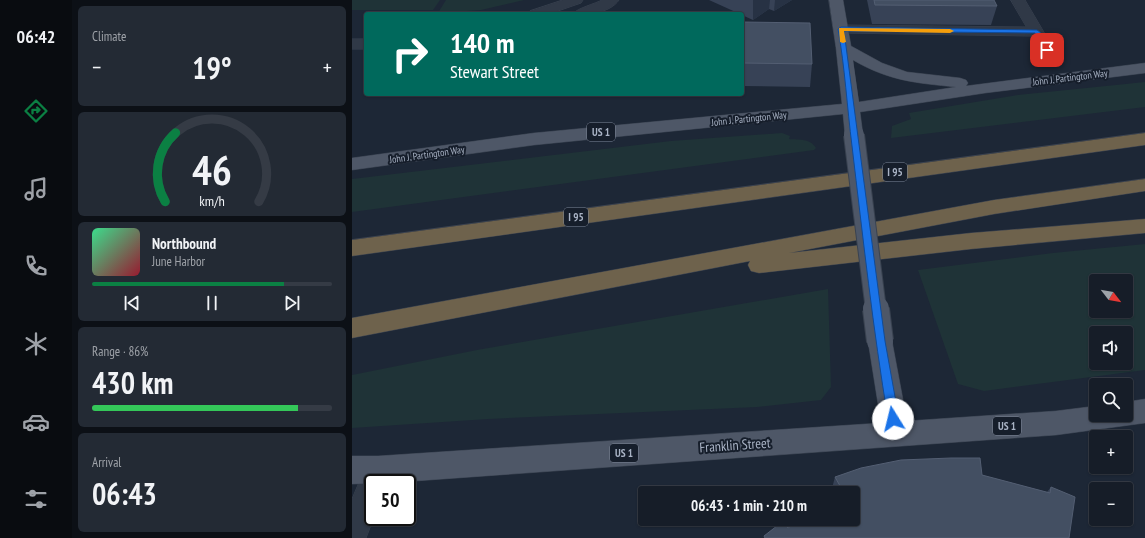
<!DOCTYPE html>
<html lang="en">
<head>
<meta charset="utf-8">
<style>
  :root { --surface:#161d28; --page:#232a34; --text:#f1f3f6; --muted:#9ea2a8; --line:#353b45; --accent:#0b8043 }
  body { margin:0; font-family:"PT Sans Narrow",sans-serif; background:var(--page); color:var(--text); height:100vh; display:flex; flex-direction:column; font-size:15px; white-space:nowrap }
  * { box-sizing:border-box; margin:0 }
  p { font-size:13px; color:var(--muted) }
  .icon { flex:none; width:22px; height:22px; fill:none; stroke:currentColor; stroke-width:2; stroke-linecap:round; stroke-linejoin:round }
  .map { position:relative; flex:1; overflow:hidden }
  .details { display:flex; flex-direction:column; gap:6px; padding:6px; background:#0c1016; width:280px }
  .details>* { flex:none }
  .banner { position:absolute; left:12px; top:12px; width:380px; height:84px; border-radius:4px; box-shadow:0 1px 3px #0004,0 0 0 1px var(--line); background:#00695c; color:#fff; overflow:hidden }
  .needle { width:26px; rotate:121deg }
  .fabs { position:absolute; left:737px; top:274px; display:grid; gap:8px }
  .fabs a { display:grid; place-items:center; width:44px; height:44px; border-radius:4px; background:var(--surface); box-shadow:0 1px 3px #0004,0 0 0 1px var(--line); font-size:20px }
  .speed { position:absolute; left:12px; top:474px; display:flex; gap:8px; font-size:20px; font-weight:700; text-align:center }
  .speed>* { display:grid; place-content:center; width:52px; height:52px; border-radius:50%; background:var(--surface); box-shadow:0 1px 3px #0004,0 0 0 1px var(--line); line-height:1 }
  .speed .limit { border:2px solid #111; border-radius:6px; background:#fff; color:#111 }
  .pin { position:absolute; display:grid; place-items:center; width:34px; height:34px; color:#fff; margin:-17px; border-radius:8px; box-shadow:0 2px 6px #0006 }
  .me { position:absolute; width:44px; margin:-22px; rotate:351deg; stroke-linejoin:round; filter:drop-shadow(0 0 3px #0008) }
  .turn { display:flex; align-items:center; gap:14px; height:84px; padding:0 20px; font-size:18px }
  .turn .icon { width:52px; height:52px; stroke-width:2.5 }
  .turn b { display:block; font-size:28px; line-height:34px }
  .big { font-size:30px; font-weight:700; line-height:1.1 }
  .details .tile { flex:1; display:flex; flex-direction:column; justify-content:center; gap:6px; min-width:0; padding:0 14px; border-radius:6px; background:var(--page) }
  .details .dial { align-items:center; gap:0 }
  .dial svg { height:104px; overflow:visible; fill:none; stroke:var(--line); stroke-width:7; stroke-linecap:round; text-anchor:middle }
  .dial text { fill:var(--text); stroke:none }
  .song { display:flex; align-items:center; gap:12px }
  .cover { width:48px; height:48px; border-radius:6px; background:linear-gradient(135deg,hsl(150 70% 55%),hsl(350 70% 35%)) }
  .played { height:4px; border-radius:2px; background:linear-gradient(90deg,var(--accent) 80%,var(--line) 80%) }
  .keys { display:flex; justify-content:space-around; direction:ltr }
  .heat { display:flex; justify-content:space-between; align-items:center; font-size:22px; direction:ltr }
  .charge { height:6px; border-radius:3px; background:linear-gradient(90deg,#34c759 86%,var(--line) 0) }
  .trip { position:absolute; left:286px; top:486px; width:222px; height:40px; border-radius:4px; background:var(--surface); box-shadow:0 1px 3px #0004,0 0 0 1px var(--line); font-weight:700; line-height:40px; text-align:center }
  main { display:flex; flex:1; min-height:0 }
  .dock { display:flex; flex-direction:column; width:72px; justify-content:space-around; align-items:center; background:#090c10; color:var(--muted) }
  .dock .icon { width:28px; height:28px }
  .dock .active { color:var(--accent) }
  .dock b { font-size:18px; color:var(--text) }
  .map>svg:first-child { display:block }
</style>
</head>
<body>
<main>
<nav class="dock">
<b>06:42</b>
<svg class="icon active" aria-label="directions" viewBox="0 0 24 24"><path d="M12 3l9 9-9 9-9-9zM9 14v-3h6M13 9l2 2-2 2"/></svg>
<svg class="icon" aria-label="music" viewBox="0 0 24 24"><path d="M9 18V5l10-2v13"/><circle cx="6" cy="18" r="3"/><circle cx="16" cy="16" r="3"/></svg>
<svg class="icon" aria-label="phone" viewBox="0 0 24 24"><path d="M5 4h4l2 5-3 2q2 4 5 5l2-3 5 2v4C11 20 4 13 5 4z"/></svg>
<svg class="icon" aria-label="climate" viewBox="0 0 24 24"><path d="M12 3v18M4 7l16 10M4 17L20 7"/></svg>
<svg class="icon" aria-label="car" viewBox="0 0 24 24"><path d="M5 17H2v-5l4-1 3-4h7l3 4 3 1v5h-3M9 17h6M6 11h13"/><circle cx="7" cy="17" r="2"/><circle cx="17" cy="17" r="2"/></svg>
<svg class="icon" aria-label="filters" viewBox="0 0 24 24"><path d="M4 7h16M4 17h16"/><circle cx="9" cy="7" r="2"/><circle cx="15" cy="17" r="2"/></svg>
</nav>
<section class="details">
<div class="tile"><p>Climate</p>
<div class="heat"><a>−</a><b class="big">19°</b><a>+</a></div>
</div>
<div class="tile dial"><svg viewBox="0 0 100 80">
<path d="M14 69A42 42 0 1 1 86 69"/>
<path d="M14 69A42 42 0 0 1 22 16" stroke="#0b8043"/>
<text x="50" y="56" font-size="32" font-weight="700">46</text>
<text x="50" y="72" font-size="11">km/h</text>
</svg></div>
<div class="tile">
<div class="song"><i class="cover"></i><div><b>Northbound</b><p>June Harbor</p></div></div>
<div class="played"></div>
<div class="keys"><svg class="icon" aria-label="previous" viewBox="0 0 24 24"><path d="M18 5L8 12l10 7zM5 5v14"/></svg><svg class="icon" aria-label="pause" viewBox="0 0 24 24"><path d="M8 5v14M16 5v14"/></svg><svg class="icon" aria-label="next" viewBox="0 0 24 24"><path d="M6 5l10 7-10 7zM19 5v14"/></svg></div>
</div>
<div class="tile"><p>Range · 86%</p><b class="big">430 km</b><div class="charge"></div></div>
<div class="tile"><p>Arrival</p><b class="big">06:43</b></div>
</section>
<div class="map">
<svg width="793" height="538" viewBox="0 0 793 538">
  <rect width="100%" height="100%" fill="#1d2736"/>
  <g fill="#1f3337" fill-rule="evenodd">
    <path d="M 0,0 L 88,0 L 81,10 L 0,10 Z"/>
    <path d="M 94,0 L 172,0 L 129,10 L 86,13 Z"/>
    <path d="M 793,82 L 793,107 L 539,138 L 540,126 L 559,119 L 557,113 L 666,95 Z"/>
    <path d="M 430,133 L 438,136 L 437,139 C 447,140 458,138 464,148 L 462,150 L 0,212 L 0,179 L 319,141 Z"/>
    <path d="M 793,244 L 793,370 L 632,391 L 606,384 L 566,270 L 701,253 ZM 744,281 L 774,281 L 774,311 L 744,311 ZM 744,333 L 774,333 L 774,363 L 744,363 Z"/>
    <path d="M 476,289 L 479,387 L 469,400 L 405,407 L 136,419 L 0,428 L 0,375 L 125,350 Z"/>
  </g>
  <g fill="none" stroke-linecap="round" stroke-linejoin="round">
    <defs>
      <g id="minor">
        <path d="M 211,0 L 231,0 L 229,3 L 197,14 L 176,14 L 178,11 Z"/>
        <path d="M 250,0 L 267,0 C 257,14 236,14 221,14 C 225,8 243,4 250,0 Z"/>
        <path d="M 659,0 L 673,0 L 703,51 L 700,54 L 695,56 L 690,54 L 679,36 L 489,33 L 484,32 L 482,29 L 484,26 L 489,25 L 674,27 Z"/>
        <rect x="0" y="39" width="14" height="10"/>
        <path d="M 21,469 L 31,473 L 35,483 L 21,483 L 22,517 L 14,538 L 0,538 L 0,499 L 11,473 Z"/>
      </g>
      <g id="major">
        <path d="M 477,0 L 491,0 L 499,46 L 530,63 L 555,72 L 608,78 L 614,80 L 616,83 L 614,86 L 793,63 L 793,73 L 633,93 L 508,112 L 511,135 L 508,139 L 502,140 L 496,139 L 493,135 L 491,114 L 182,145 L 0,170 L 0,158 L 182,133 L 490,104 L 484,48 ZM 501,60 C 537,81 564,83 604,87 L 507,102 Z"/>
        <path d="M 528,331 L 537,334 L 540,341 L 555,421 L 704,411 L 744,406 L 744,415 L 774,415 L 774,402 L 793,399 L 793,423 L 704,435 L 35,483 L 0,484 L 0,456 L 26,456 L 529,423 L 516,341 L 519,334 Z"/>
      </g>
      <g id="highway">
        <path d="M 793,133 L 793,145 L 0,256 L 0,240 Z"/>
        <path d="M 793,179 L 793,191 L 642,214 L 437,253 L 619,233 L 793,219 L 793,233 L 619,249 L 407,273 L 399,271 L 396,265 L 398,261 L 0,338 L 0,318 L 642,200 Z"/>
      </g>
    </defs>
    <use href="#minor" stroke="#394250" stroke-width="1"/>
    <use href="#major" stroke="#394250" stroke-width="1"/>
    <use href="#highway" stroke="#3b4351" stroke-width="1"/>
    <use href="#minor" fill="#303947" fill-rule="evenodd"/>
    <use href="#major" fill="#4e5767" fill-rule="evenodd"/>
    <use href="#highway" fill="#6e624c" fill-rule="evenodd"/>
    <defs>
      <path id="major-bridge-far1" d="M 502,135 L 524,310"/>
      <path id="major-bridge" d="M 524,309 L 528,341"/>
    </defs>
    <use href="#major-bridge-far1" stroke="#394250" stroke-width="22" stroke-linecap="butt"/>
    <use href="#major-bridge" stroke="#394250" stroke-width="28" stroke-linecap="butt"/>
    <use href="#major-bridge-far1" stroke="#4e5767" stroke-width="20"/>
    <use href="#major-bridge" stroke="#4e5767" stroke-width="26"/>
  </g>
  <g fill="#374256">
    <path d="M 357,0 L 440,0 L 422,11 L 417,9 L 401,20 L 390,15 L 390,14 L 388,14 Z"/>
    <path d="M 515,0 L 642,0 L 645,6 L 639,25 L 520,24 Z"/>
    <path d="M 390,22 L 460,64 L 458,87 L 390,86 Z"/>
    <path d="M 630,475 L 695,492 L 699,487 L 717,538 L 412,538 L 412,536 L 436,528 L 501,493 L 479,493 L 479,492 L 483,477 Z"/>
  </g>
  <g fill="#273244">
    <path d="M 401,0 L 418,0 L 417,9 L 401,20 Z"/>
    <path d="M 423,0 L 440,0 L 422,11 Z"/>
  </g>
  <g fill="#434f62" stroke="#535e72">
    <path d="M 522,0 L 642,0 L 645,6 L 523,5 Z"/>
    <path d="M 390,22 L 458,23 L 460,64 L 390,63 Z"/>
    <path d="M 599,458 L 628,458 L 630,475 L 698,493 L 699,487 L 723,497 L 717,538 L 413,538 L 412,536 L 430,522 L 436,528 L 449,519 L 501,519 L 501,493 L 492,493 L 483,477 L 509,468 L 549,460 Z"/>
  </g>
  <path fill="#1a73e8" stroke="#114b97" d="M 489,27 L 685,30 L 688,32 L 698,50 L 693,52 L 683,33 L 492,31 L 533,341 L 547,419 L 545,423 L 541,424 L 538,423 L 536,419 C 521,329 511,238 500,146 C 495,107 493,68 486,29 Z"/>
  <path fill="#f59e0b" d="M 487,28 L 598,29 L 602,31 L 598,33 L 492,31 L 494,42 L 491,43 L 488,42 Z"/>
  <g text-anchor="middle" stroke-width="4" stroke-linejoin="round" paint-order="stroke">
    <g font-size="10" fill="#a9b3c5" stroke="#161e2b">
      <text transform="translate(718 77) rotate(-7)" y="4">John J. Partington Way</text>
      <text transform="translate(397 118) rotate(-6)" y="4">John J. Partington Way</text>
      <text transform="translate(75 154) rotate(-8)" y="4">John J. Partington Way</text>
    </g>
    <g fill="#161e2b" stroke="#7d8697" stroke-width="1">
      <rect x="235" y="123" width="28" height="18" rx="3"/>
      <rect x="531" y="163" width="24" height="18" rx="3"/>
      <rect x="212" y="208" width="24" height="18" rx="3"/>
      <rect x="641" y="417" width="28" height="18" rx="3"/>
      <rect x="258" y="444" width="28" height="18" rx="3"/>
    </g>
    <g font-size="11" font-weight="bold" fill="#a9b3c5">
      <text x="249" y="136">US 1</text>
      <text x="543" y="176">I 95</text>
      <text x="224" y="221">I 95</text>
      <text x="655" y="430">US 1</text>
      <text x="272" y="457">US 1</text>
    </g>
    <g font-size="14" fill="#a9b3c5" stroke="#161e2b">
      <text transform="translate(383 445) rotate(-4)" y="5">Franklin Street</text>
    </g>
  </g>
</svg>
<div class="fabs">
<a><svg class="needle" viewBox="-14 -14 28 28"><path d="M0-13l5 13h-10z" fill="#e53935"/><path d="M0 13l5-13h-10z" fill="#9ea2a8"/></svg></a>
<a><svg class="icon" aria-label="sound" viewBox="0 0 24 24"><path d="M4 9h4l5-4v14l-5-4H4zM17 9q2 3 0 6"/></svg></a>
<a><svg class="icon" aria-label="search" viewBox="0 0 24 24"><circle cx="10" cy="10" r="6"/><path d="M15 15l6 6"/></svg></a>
<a>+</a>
<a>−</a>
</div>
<div class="speed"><div class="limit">50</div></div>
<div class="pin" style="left:695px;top:50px;background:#d93025"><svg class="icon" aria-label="arrive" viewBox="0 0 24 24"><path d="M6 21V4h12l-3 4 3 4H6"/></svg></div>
<svg class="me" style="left:541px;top:419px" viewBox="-20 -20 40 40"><circle r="19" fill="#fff"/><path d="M0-13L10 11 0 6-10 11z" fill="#1a73e8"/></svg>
<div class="trip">06:43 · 1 min · 210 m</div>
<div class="banner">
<div class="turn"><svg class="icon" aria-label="right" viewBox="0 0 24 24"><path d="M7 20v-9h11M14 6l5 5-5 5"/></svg><div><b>140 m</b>Stewart Street</div></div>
</div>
</div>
</main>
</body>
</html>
